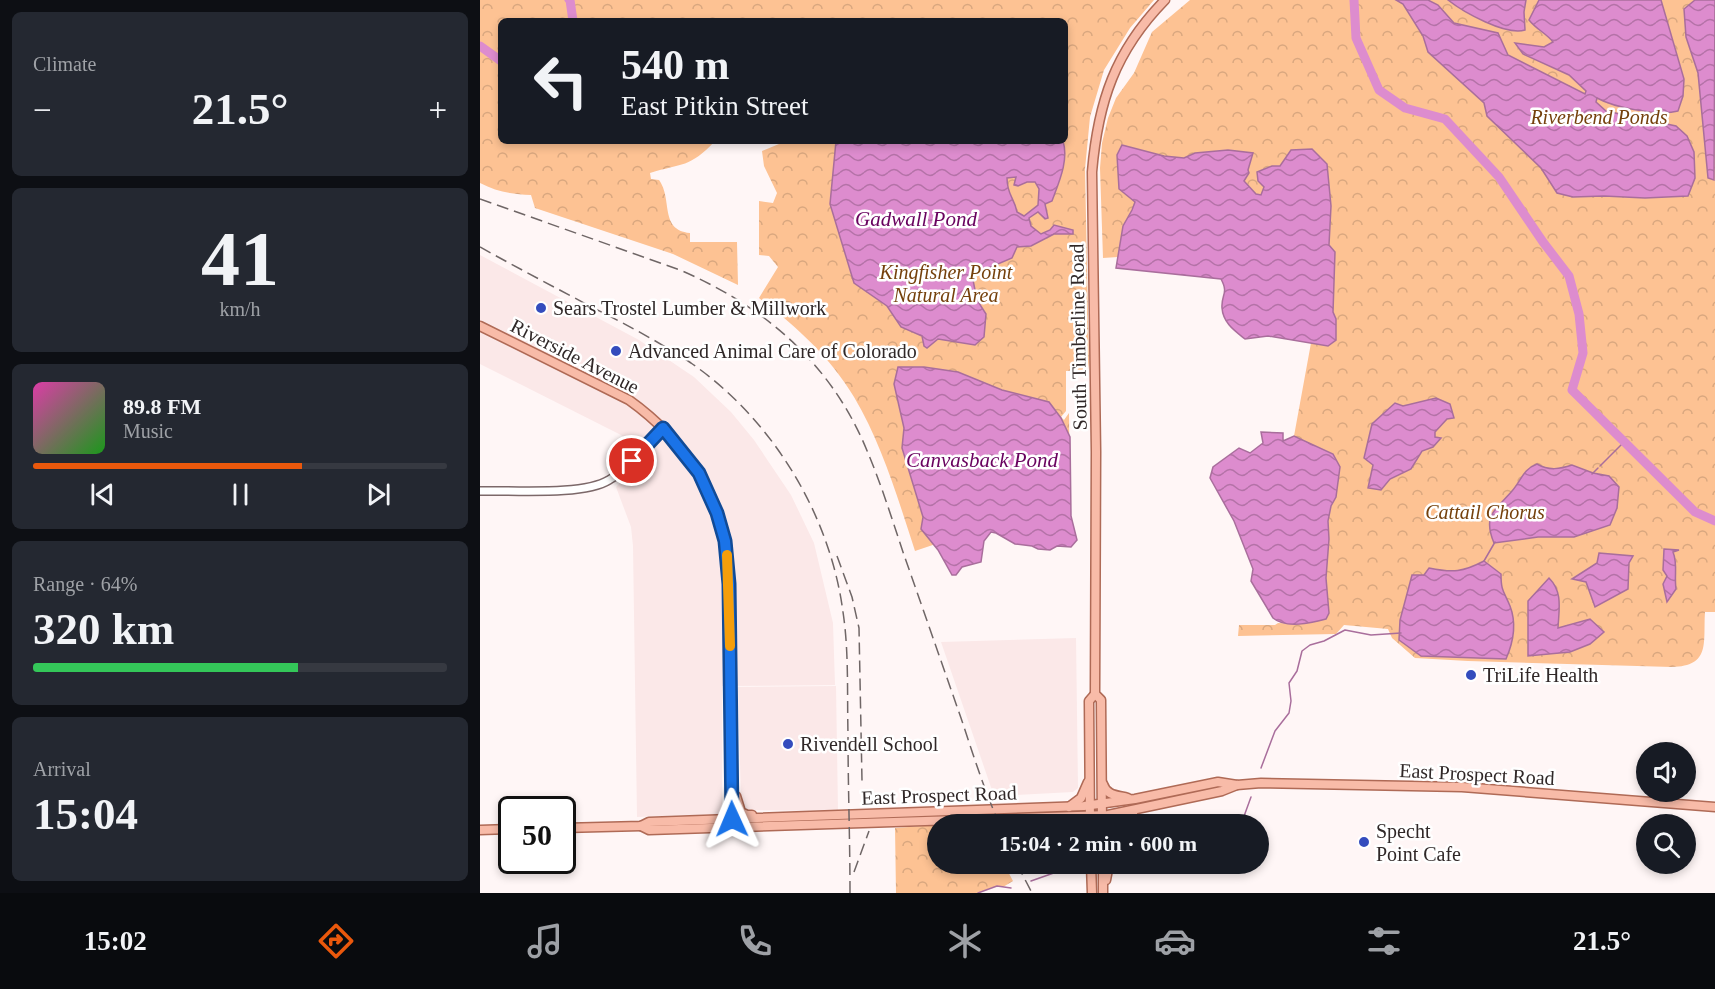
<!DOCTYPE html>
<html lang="en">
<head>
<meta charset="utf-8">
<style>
  :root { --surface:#171b24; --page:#242831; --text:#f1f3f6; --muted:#9ea1a6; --line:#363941; --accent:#ea580c }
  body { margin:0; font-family:"Times New Roman",serif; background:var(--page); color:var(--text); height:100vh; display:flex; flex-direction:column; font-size:22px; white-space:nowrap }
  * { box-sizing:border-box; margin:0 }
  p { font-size:20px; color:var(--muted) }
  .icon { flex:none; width:33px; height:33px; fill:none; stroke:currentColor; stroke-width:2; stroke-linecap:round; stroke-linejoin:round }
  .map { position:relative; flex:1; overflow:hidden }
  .sheet { display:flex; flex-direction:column; gap:12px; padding:12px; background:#0d0f14; width:480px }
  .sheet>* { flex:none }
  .banner { position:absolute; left:18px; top:18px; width:570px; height:126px; border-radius:9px; box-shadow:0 3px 9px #0003; background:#171b24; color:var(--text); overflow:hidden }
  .tools { position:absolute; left:1156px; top:742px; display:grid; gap:12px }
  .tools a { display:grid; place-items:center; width:60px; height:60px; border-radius:50%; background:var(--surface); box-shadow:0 3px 9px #0003; font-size:30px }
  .speed { position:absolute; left:18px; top:796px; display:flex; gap:12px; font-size:30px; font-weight:700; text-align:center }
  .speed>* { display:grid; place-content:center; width:78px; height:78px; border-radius:50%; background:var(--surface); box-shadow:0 3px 9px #0003; line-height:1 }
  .speed .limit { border:3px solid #111; border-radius:9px; background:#fff; color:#111 }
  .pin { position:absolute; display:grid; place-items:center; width:51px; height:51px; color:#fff; margin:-26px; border:3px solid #fff; border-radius:50%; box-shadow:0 2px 6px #0007 }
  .me { position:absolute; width:66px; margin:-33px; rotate:359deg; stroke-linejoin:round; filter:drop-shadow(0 0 4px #0008) }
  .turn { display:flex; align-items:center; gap:21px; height:126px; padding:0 24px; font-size:27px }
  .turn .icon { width:78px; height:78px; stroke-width:2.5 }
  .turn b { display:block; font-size:42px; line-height:51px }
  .big { font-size:45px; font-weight:700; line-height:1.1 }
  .sheet .tile { flex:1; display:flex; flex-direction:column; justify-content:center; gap:9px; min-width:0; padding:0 21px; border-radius:9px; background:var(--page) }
  .sheet .dial { align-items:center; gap:0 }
  .dial b { font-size:78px; line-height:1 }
  .song { display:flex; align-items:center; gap:18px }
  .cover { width:72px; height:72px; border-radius:9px; background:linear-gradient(135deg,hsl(320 70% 55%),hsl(120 70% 35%)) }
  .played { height:6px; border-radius:3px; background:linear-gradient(90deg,var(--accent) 65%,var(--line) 65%) }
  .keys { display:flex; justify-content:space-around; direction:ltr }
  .heat { display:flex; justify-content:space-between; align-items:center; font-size:33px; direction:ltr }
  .charge { height:9px; border-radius:4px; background:linear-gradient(90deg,#34c759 64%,var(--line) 0) }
  .trip { position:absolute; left:447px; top:814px; width:342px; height:60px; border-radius:30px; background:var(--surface); box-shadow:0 3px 9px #0003; font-weight:700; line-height:60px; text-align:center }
  .dock { display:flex; height:96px; justify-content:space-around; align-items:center; background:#090b0e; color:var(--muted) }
  .dock .icon { width:42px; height:42px }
  .dock .on { color:var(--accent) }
  .dock b { font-size:27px; color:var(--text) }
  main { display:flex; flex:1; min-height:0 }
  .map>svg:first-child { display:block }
</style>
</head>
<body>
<main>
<section class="sheet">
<div class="tile"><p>Climate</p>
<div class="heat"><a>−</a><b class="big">21.5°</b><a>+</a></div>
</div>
<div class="tile dial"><b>41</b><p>km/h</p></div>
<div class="tile">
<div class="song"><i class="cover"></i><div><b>89.8 FM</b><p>Music</p></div></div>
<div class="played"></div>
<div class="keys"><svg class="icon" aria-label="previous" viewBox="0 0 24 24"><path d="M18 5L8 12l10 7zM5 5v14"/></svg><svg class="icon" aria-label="pause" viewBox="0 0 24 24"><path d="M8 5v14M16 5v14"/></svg><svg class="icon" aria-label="next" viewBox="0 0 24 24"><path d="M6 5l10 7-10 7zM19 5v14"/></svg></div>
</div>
<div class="tile"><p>Range · 64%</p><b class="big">320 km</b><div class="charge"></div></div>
<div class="tile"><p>Arrival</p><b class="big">15:04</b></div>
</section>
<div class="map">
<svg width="1235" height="893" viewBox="0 0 1235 893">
  <defs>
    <pattern id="park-crowns" width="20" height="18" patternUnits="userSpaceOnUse" patternTransform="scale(1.5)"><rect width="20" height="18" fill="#fdc293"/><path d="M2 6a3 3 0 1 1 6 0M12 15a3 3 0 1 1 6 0" fill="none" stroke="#d9a77f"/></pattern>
    <pattern id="water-waves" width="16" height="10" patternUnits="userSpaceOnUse" patternTransform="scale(1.5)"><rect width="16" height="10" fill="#dd8cce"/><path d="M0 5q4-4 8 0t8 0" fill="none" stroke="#b472a7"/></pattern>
  </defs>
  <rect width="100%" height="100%" fill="#fff6f6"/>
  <g fill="#fbe8e8">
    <path d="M 0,255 L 159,340 L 214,377 L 251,412 L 274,440 L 311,495 L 334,543 L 353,623 L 355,685 L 242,686 L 242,814 L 157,817 L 153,546 L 151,527 L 136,487 L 165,457 L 141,435 L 0,364 Z"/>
    <path d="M 596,638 L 598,788 L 593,792 L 514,796 L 461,642 Z"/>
    <path d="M 356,686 L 358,811 L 268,810 L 261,801 L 258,687 Z"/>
  </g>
  <g fill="url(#park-crowns)">
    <path d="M 0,0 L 674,0 L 650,28 L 624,70 L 610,117 L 605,169 L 609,362 L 608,370 L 586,371 L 586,411 L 581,417 L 584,420 L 589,413 L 590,534 L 512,525 L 435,551 C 418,499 402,444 374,397 C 350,357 316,326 279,298 L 298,267 L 289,256 L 279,255 L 279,201 L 293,203 L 297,193 L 284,166 L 282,151 L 299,144 L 299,141 L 585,141 L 585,21 L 21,21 L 21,141 L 235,141 C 210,168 202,163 170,173 L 171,179 L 179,180 C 193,199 179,230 210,233 L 210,242 L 257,242 L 258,285 L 193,254 L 55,208 L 51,195 C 32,194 17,192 0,183 Z"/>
    <path d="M 710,0 L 1235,0 L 1235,612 L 1225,612 C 1223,643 1231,666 1192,667 L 988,661 L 935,658 L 912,638 L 908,629 L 864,625 L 856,634 L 758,636 L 759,625 L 795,625 L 798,623 L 821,624 L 846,619 L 849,613 L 846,578 L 849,539 L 848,521 L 851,506 L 856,497 L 853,454 L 814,436 L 831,343 L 848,346 L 856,319 L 853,312 L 849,245 L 851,206 L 847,164 L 792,166 L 777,172 L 784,187 L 781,195 L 776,194 L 764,181 L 772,153 L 748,150 L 715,153 L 704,158 L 684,156 L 642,145 L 655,202 L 652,210 L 643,226 L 638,257 L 623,258 L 620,168 L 622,143 L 628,118 L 636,98 L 654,73 L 672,32 Z"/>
    <path d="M 457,825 L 458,864 L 524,864 L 533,881 L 523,887 L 513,887 L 498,893 L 416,893 L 415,828 Z"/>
  </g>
  <g fill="url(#water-waves)" stroke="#a96e9c" stroke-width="1.5" fill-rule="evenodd">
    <path d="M 916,0 L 948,0 L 958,5 L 974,23 L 1018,33 L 1028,55 L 1105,94 L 1106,91 L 1089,75 L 1043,54 L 1035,43 L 1064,47 L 1073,42 C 1066,33 1057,30 1049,20 L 1059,0 L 1181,0 L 1204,79 L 1203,96 L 1198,111 C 1179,116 1135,108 1117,98 L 1116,102 L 1126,111 L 1196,126 L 1207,136 L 1214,152 L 1215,178 L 1208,196 L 1165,198 L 1124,196 L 1093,197 L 1077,193 L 1061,168 L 1007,116 L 1004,103 L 948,52 L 943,36 L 923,4 Z"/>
    <path d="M 968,0 L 1046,0 L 1044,12 L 1045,30 C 1026,36 983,12 968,0 Z"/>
    <path d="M 1215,0 L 1235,0 L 1234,180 L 1228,178 L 1218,73 L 1206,37 L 1204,9 Z"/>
    <path d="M 356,141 L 583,141 C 589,160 579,182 572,201 L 565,204 L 568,218 L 565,219 L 558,212 L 549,218 L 551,226 L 561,234 L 570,230 L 574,225 L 593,230 L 593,234 L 574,234 L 551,246 L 537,247 L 532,258 L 492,275 L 497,300 L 506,314 L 504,337 L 495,345 L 458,339 L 447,348 L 444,346 L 442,336 L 421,327 L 407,306 L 374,283 L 350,204 ZM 536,177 L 534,185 L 538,186 L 547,182 L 555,182 L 559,189 L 558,205 L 544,216 L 537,212 C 534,197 527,195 527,178 Z"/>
    <path d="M 642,145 L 684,156 L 704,158 L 715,153 L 748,150 L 773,153 L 768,170 L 769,173 L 764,181 L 776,194 L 781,195 L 784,187 L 778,181 L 777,172 L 792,166 L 800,166 L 811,150 L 832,149 L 847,164 L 851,206 L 849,245 L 855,252 L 853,312 L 856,319 L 856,340 L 848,346 L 788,336 L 765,339 C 755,331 743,323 742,308 C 741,294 749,294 741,279 L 636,268 L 643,226 L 652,210 L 655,202 L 639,189 L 637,155 Z"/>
    <path d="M 418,367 L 444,367 L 478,372 L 522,390 L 569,402 L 581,418 L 590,437 L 591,516 L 597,540 L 591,547 L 577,546 L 570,550 L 558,549 L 552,546 L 535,544 L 516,533 L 511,532 L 504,541 L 501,562 L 482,567 L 476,575 L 472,575 L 458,550 L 441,529 L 443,517 L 422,448 L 424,428 L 414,384 Z"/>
    <path d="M 956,398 L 970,404 L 974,418 L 967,419 L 955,432 L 955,437 L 961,438 L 953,447 L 942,451 L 931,469 L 910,479 L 901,490 L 888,488 L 893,465 L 884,458 L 892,424 L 915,403 L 923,406 Z"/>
    <path d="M 781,432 L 803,433 L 803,441 L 814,436 L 853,454 L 860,467 L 856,497 L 851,506 L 848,521 L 849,539 L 846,578 L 849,613 L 846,619 C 831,623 806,629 793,618 L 771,581 L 773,569 L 754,521 L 730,478 L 733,467 L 759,448 L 770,453 L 783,443 Z"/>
    <path d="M 1057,464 C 1069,471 1080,469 1092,465 L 1113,473 L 1129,476 L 1139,487 L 1137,508 L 1130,525 L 1094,537 L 1058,537 L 1014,543 C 1002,514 1016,510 1032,491 C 1041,481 1043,469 1057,464 Z"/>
    <path d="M 1184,549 L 1199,550 L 1193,552 C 1198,564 1194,575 1196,589 L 1187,602 L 1183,584 L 1187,576 L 1183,570 Z"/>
    <path d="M 1119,553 L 1153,556 L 1149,563 L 1148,589 L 1115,607 L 1106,582 L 1092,579 L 1117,563 Z"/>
    <path d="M 1004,561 L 1021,574 C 1021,592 1024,591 1030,606 C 1037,624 1033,643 1026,659 L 941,656 L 919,640 L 920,620 L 932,575 L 944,575 L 949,568 C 973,573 983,572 1004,561 Z"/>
    <path d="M 1069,578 C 1083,592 1079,609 1078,628 L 1110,619 L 1124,632 L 1110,644 L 1090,652 L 1048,656 L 1048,601 Z"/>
  </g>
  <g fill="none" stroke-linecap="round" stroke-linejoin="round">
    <g stroke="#a96e9c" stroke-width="1.5">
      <path d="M 1120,466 L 1144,442"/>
      <path d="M 1112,474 L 1118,468"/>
      <path d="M 1004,561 L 1015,542"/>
      <path d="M 781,768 L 795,731 L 809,713 L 811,701 L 809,683 L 817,671 L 822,651 L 830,645 L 844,641 L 865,630 L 891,635 L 921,633"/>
      <path d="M 746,825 L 763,819 L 771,797"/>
      <path d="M 551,881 L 585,869 L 608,864"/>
      <path d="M 498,893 L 517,886 L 531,888"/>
    </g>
    <path stroke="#dd8cce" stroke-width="5" d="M 87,0 L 91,4"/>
    <g stroke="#dd8cce" stroke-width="9">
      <path d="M 90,0 L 93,21"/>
      <path d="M 874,0 L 876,38 L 899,90 L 925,108 L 965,119 L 1019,177 L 1063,242 L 1089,276 L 1099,314 L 1103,353 L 1092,390 L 1215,512 L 1235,521"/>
      <path d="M 0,46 L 21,61"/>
    </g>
    <defs>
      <path id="minor" d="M 0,491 C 33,490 103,496 129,480 C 150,468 167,446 183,428"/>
      <g id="major">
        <path d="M 0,326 L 149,400 C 205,440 241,496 248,565 L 253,828"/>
        <path d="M 623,784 C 627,796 637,795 648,798"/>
        <path d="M 256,796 L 261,812 L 267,815 L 272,815"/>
        <path d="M 589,807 L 601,798 L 608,782"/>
        <path d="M 577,818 L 592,825"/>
        <path d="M 610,825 L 609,701 L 615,694"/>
        <path d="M 622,825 L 621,700 L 615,694 L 616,452 L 612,172 C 618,102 635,51 685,0"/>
        <path d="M 634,825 L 640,820 L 653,813"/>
        <path d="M 161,826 L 169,830 L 628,815 L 742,791 L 757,785"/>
        <path d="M 82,828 L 161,826 L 169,822 L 604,806 L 655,799 L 738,782 L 757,785 L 781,783 L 982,787 L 1235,807"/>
        <path d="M 0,830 L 32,829"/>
        <path d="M 611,864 L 612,893"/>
        <path d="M 623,864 L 623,893"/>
        <path d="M 626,880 L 629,864"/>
      </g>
    </defs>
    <use href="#minor" stroke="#7c6869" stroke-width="10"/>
    <use href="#major" stroke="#af6a56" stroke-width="11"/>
    <use href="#minor" stroke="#fff" stroke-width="7"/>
    <use href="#major" stroke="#f8bba8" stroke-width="8"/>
    <g stroke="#6f6666" stroke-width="1.5" stroke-dasharray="12 6" stroke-linecap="butt">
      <path d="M 0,199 L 200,270 C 281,305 345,358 382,439 C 399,477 411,516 424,555 C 443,609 462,664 481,718 C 493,754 504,790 520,825"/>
      <path d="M 0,247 C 36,267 72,286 108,305 C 143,323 178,341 211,363 C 292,419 350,514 363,612 C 369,652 367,693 368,734 C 368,787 370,840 370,893"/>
      <path d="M 357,556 L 372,597 L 379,628 L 382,781"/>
      <path d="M 537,864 L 552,893"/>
      <path d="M 374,872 L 389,831"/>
    </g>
  </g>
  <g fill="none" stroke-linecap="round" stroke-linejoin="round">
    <defs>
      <path id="route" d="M 152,461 L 183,428 L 219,473 L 237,513 L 245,541 L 249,584 L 252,819"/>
    </defs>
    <use href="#route" stroke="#114b97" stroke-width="15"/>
    <use href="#route" stroke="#1a73e8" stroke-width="10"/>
    <path stroke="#f59e0b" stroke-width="10" d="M 247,555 L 250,646"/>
  </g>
  <g fill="#344cbd" stroke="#fff" stroke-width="2">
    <circle cx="61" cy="308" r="6"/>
    <circle cx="136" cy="351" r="6"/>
    <circle cx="991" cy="675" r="6"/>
    <circle cx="308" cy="744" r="6"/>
    <circle cx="884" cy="842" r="6"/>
  </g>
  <g text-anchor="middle" stroke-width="5" stroke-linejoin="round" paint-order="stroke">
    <g font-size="20" font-style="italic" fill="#75410c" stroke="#fff">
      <text x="1119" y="124">Riverbend Ponds</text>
      <text x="466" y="279">Kingfisher Point<tspan x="466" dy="23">Natural Area</tspan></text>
      <text x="1005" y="519">Cattail Chorus</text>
    </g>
    <g font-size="20" fill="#302828" stroke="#fff" text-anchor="start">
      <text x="73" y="315">Sears Trostel Lumber &amp; Millwork</text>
      <text x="148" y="358">Advanced Animal Care of Colorado</text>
      <text x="1003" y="682">TriLife Health</text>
      <text x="320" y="751">Rivendell School</text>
      <text x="896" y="838">Specht<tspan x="896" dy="23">Point Cafe</tspan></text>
    </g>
    <g font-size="20" fill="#302828" stroke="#fff">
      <text transform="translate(598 337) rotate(-91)" y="7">South Timberline Road</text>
      <text transform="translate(95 356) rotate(27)" y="7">Riverside Avenue</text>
      <text transform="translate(997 774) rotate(3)" y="7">East Prospect Road</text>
      <text transform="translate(459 795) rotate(-2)" y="7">East Prospect Road</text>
    </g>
    <g font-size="21" font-style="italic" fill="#69035f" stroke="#fff">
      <text x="436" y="226">Gadwall Pond</text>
      <text x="502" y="467">Canvasback Pond</text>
    </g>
  </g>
</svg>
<div class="tools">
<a><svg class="icon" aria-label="sound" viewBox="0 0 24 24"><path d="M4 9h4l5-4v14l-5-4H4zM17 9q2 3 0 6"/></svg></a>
<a><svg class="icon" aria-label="search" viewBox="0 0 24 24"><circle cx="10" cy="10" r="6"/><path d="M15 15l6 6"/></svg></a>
</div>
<div class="speed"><div class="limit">50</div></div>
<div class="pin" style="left:152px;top:461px;background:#d93025"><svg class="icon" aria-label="arrive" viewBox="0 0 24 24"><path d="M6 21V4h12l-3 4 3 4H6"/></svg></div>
<svg class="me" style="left:252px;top:819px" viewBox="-20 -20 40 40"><path d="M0-17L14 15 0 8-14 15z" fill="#1a73e8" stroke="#fff" stroke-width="4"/></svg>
<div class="trip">15:04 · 2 min · 600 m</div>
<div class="banner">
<div class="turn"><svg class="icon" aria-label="left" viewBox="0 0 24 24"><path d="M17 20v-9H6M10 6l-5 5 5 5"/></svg><div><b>540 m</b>East Pitkin Street</div></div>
</div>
</div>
</main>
<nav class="dock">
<b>15:02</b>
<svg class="icon on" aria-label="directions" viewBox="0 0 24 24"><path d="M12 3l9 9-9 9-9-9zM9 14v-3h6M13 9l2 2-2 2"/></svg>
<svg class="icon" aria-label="music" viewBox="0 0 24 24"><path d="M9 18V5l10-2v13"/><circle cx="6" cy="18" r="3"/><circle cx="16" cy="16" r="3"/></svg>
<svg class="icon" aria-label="phone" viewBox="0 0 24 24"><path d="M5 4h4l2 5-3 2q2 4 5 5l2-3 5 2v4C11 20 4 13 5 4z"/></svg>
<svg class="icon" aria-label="climate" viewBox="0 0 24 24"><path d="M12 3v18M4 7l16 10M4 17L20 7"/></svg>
<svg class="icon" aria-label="car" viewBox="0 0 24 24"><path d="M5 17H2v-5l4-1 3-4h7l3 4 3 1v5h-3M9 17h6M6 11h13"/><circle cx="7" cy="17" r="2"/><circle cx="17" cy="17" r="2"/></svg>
<svg class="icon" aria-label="filters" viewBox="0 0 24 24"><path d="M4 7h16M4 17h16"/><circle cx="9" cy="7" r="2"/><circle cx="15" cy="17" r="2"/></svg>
<b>21.5°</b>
</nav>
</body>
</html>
